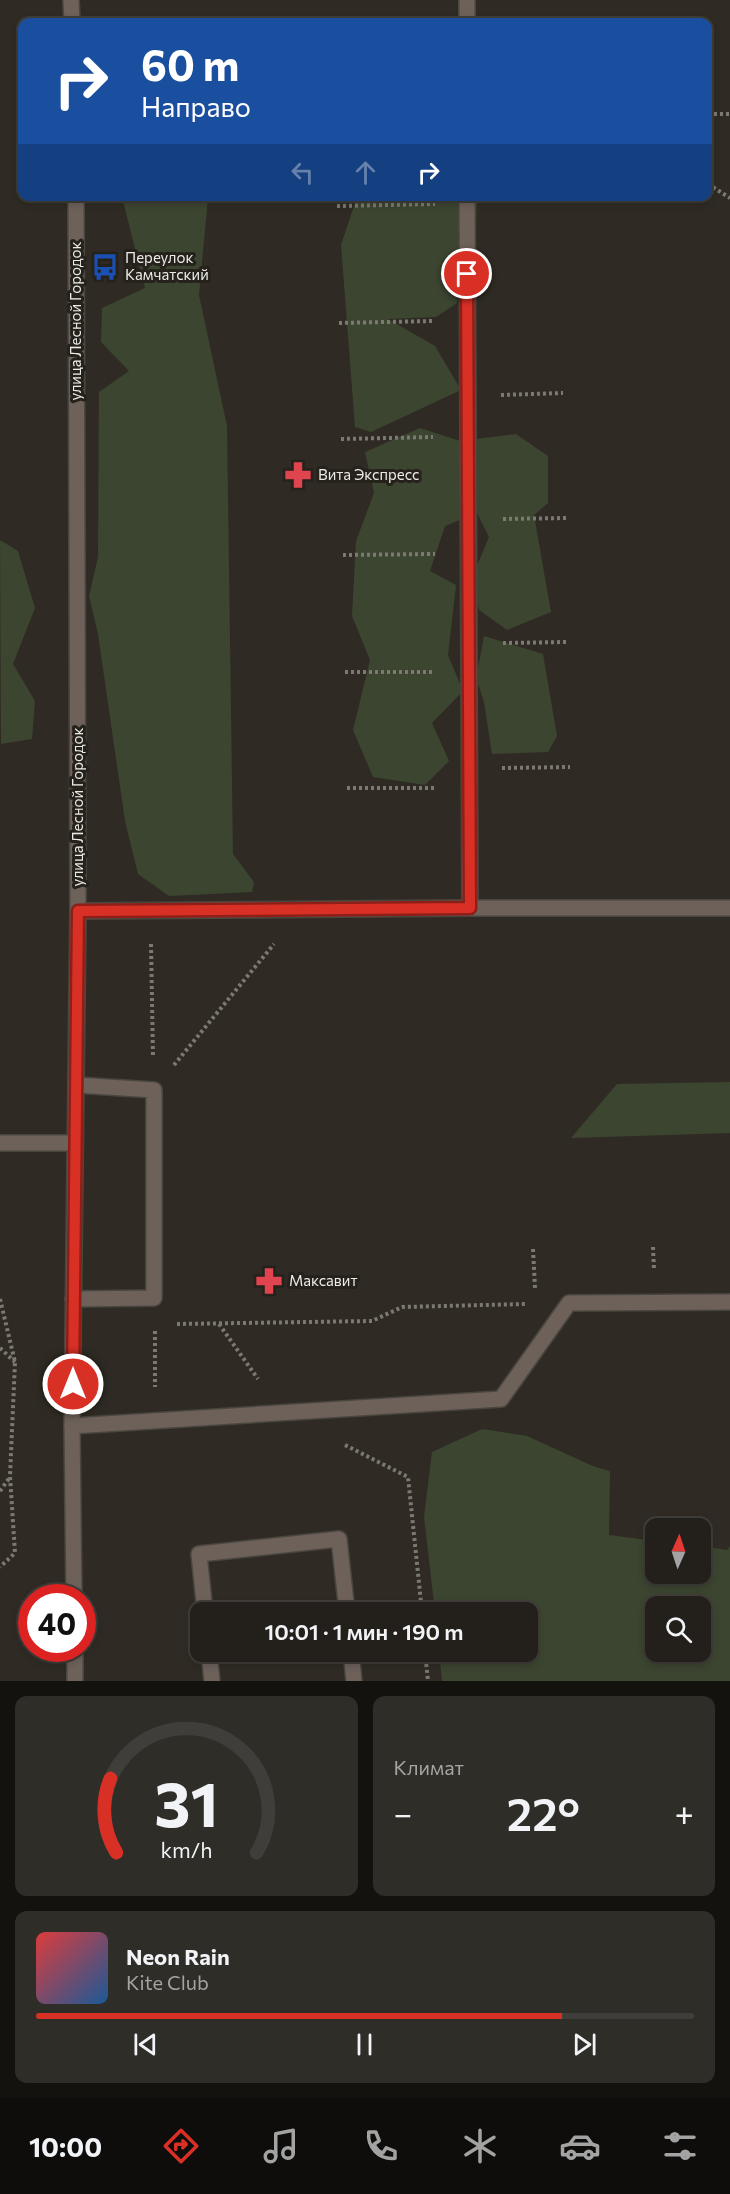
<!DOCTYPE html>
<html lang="ru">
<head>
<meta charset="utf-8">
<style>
  :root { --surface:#23201b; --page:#2f2d28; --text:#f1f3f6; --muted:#a3a3a3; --line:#403e3a; --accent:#d93025 }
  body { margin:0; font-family:Commissioner,sans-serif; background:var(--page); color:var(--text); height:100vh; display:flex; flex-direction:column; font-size:22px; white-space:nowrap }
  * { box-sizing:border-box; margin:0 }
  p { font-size:20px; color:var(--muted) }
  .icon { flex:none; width:33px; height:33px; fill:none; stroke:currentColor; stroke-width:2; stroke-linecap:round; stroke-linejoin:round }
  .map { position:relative; height:1681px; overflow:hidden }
  .drawer { display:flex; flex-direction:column; gap:15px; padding:15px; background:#13120f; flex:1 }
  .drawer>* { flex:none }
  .banner { position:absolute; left:18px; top:18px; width:694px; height:183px; border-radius:12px; box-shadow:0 3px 9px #0003,0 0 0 2px var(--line); background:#1a4fa0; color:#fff; overflow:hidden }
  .needle { width:39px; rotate:3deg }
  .tools { position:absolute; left:645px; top:1518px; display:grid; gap:12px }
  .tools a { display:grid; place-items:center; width:66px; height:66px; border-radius:12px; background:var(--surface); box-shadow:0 3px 9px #0003,0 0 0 2px var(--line); font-size:30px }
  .speed { position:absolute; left:18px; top:1584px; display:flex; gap:12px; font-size:30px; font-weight:700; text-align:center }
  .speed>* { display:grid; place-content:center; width:78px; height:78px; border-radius:50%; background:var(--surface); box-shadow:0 3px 9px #0003,0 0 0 2px var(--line); line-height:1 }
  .speed .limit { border:9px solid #d22; background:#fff; color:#111 }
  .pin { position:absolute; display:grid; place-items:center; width:51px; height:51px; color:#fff; margin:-26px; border:3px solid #fff; border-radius:50%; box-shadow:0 2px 6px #0007 }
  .me { position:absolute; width:66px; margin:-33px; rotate:0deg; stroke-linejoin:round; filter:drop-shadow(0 0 4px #0008) }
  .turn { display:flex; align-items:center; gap:21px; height:126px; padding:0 24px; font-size:27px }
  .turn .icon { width:78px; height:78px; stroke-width:2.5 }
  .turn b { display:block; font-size:42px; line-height:51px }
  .lanes { display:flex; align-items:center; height:57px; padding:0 24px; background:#0003; justify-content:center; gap:30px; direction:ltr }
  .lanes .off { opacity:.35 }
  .big { font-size:45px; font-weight:600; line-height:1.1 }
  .drawer .tile { flex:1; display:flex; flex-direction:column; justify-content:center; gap:9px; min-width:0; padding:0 21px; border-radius:12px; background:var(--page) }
  .drawer .dial { align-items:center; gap:0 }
  .dial svg { height:156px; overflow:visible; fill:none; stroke:var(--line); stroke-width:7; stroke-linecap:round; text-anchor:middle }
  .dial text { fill:var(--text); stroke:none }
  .song { display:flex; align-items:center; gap:18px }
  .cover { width:72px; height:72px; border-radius:9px; background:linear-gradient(135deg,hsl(0 70% 55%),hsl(210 70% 35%)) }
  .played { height:6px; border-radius:3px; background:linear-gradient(90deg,var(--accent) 80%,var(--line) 80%) }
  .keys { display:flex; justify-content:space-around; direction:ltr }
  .heat { display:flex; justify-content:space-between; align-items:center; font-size:33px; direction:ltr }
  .drawer .tiles { flex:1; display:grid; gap:15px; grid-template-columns:1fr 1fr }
  .tile:last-child { grid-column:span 2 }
  .trip { position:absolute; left:190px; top:1602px; width:348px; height:60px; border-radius:12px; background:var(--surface); box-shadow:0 3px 9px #0003,0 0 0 2px var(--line); font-weight:600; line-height:60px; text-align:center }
  .menu { display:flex; height:96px; justify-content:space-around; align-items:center; background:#0e0d0b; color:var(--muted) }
  .menu .icon { width:42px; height:42px }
  .menu .selected { color:var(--accent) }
  .menu b { font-size:27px; color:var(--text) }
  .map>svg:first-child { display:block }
</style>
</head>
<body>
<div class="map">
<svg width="730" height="1681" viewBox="0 0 730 1681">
  <rect width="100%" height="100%" fill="#2f2b24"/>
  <g fill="#3c4530" fill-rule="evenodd">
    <path d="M 122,197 L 208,197 L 199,295 L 227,426 L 233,854 L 254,882 L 252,892 L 169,896 L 138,874 L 125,821 L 98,634 L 89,596 L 98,557 L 99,392 L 129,371 L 101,342 L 102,308 L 145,288 Z"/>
    <path d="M 357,197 L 477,197 L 476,227 L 458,261 L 457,303 L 436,317 L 388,319 L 435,346 L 461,390 L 371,432 L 355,427 L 341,245 Z"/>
    <path d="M 420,428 L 460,441 L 516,434 L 548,456 L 548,503 L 534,515 L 551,612 L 507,630 L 479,610 L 471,580 L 489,537 L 477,513 L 445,526 L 430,571 L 456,585 L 448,655 L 463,691 L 432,723 L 449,761 L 425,785 L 373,777 L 353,730 L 370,660 L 352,616 L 356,541 L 374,493 L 365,452 Z"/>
    <path d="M 0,540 L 18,551 L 35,608 L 13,664 L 35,701 L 32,739 L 1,744 Z"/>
    <path d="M 484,636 L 543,654 L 557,736 L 548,752 L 492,754 L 484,702 L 476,678 Z"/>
    <path d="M 730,1082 L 730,1133 L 571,1138 L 617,1084 Z"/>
    <path d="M 482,1429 L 527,1436 L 595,1467 L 610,1471 L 609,1535 L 655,1541 L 656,1574 L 700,1574 L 701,1546 L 727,1550 L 730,1546 L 730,1681 L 442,1681 L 439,1652 L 528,1652 L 528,1612 L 435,1612 L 424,1517 L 432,1452 ZM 656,1606 L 700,1606 L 700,1652 L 656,1652 Z"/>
  </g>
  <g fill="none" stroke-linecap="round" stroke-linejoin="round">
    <defs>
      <g id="service">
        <path d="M 467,0 L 467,22"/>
        <path d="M 467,196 L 470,908"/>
        <path d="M 78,911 L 470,908 L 730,908"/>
        <path d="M 0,1143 L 74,1143"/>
        <path d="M 73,1299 L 154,1298 L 154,1090 L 76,1085"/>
        <path d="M 205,1612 L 199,1554 L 339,1539 L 347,1612"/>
        <path d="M 209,1652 L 212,1681"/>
        <path d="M 351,1652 L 354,1681"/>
      </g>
      <path id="minor" d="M 72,1426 L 501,1399 L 569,1303 L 730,1302"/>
      <g id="tertiary">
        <path d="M 71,0 L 72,22"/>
        <path d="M 74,1598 L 72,1426 L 78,911 L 76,196"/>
        <path d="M 75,1648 L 75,1681"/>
      </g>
    </defs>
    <use href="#service" stroke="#49463f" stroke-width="18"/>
    <use href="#minor" stroke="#49463f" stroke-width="18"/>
    <use href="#tertiary" stroke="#49463f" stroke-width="18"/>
    <g stroke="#7c7972" stroke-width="4" stroke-dasharray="3 3" stroke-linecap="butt">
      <path d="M 708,114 L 730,114"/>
      <path d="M 708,184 L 730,198"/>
      <path d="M 337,206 L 435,204"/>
      <path d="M 339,323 L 434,321"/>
      <path d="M 501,395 L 563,393"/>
      <path d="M 341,439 L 433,437"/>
      <path d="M 503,519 L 566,518"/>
      <path d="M 343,555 L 435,554"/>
      <path d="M 503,643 L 568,642"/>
      <path d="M 345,672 L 434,672"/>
      <path d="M 502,768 L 570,767"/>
      <path d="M 347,788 L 437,788"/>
      <path d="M 151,944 L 153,1057"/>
      <path d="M 174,1065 L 274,944"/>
      <path d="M 653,1247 L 654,1270"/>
      <path d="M 533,1249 L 535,1288"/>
      <path d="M 0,1299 L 15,1362 L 10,1476 L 15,1553 L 0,1567"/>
      <path d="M 177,1324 L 372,1321 L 402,1307 L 526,1304"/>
      <path d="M 219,1324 L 258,1379"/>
      <path d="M 155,1331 L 155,1387"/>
      <path d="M 0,1348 L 15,1362"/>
      <path d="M 345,1445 L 408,1477 L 422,1612"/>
      <path d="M 0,1491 L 10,1477"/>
      <path d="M 425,1652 L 428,1681"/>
    </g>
    <use href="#service" stroke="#6d615a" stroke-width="15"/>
    <use href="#minor" stroke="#6d615a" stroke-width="15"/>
    <use href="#tertiary" stroke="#6d615a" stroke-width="15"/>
  </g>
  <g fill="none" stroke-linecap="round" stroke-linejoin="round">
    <defs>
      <path id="route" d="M 73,1384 L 78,911 L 470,908 L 467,274"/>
    </defs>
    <use href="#route" stroke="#8d1f18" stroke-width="15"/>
    <use href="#route" stroke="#d93025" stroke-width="10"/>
  </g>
  <defs>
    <symbol id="bus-bare" viewBox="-9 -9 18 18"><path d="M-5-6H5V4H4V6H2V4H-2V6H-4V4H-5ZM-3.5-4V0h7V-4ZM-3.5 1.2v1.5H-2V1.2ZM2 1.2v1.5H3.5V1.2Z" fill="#1a4fb4" stroke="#25211b" stroke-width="2.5" paint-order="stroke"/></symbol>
    <symbol id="pharmacy-bare" viewBox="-9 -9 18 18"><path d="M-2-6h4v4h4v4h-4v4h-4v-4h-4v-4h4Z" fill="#e0444e" stroke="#25211b" stroke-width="2.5" paint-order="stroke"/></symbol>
  </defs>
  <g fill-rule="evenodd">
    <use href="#bus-bare" x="86" y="248" width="38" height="38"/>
    <use href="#pharmacy-bare" x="279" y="456" width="38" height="38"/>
    <use href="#pharmacy-bare" x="250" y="1262" width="38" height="38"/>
  </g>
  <g text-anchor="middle" stroke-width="6" stroke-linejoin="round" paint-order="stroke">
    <g font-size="15" fill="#eceae5" stroke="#25211b" text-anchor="start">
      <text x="125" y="263">Переулок<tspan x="125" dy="17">Камчатский</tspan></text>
      <text x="318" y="480">Вита Экспресс</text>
      <text x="289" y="1286">Максавит</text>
    </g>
    <g font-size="15" fill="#eceae5" stroke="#25211b">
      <text transform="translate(76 321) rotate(-90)" y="5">улица Лесной Городок</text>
      <text transform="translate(78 807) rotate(-90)" y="5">улица Лесной Городок</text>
    </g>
  </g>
</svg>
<div class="tools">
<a><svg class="needle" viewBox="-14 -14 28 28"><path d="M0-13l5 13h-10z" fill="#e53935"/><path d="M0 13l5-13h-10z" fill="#a3a3a3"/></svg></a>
<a><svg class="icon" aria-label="search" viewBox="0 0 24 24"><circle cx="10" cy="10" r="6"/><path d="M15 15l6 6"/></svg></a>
</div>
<div class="speed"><div class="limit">40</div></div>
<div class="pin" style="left:467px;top:274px;background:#d93025"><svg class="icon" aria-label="arrive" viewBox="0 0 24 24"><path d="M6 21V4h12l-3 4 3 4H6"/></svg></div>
<svg class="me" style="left:73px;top:1384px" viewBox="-20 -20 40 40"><circle r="17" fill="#d93025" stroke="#fff" stroke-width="3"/><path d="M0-11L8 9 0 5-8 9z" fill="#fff"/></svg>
<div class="trip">10:01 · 1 мин · 190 m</div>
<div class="banner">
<div class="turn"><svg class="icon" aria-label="right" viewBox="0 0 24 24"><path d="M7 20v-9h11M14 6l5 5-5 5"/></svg><div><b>60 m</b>Направо</div></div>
<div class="lanes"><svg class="icon off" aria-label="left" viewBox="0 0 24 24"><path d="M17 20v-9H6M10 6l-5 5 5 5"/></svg><svg class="icon off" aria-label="ahead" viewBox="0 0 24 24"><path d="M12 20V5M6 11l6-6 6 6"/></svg><svg class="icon" aria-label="right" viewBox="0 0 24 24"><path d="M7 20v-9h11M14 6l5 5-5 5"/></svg></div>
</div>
</div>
<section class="drawer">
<div class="tiles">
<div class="tile dial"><svg viewBox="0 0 100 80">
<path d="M14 69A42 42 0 1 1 86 69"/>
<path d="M14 69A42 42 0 0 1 11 31" stroke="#d93025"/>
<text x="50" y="56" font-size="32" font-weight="700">31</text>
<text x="50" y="72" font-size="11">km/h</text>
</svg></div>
<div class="tile"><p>Климат</p>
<div class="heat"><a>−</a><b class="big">22°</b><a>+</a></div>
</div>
<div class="tile">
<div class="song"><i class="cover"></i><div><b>Neon Rain</b><p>Kite Club</p></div></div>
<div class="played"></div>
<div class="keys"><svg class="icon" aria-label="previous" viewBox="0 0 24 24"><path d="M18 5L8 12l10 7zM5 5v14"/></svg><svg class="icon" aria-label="pause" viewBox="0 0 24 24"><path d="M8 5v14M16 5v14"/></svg><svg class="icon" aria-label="next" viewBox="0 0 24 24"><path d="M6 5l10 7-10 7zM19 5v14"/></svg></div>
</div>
</div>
</section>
<nav class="menu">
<b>10:00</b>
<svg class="icon selected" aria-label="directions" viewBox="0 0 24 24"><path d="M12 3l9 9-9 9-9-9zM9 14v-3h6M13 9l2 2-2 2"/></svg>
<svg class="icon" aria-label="music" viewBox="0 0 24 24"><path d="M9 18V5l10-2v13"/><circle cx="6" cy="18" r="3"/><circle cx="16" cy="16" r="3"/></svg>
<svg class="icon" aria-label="phone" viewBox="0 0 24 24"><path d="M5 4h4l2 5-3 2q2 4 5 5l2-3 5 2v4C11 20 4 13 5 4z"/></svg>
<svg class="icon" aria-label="climate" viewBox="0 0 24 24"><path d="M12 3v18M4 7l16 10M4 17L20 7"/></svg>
<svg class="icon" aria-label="car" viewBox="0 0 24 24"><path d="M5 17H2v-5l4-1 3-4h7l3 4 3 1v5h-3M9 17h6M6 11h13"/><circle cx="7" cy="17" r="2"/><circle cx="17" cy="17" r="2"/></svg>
<svg class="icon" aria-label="filters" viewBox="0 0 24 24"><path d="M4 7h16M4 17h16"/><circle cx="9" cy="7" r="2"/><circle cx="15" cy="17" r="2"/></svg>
</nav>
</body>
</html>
